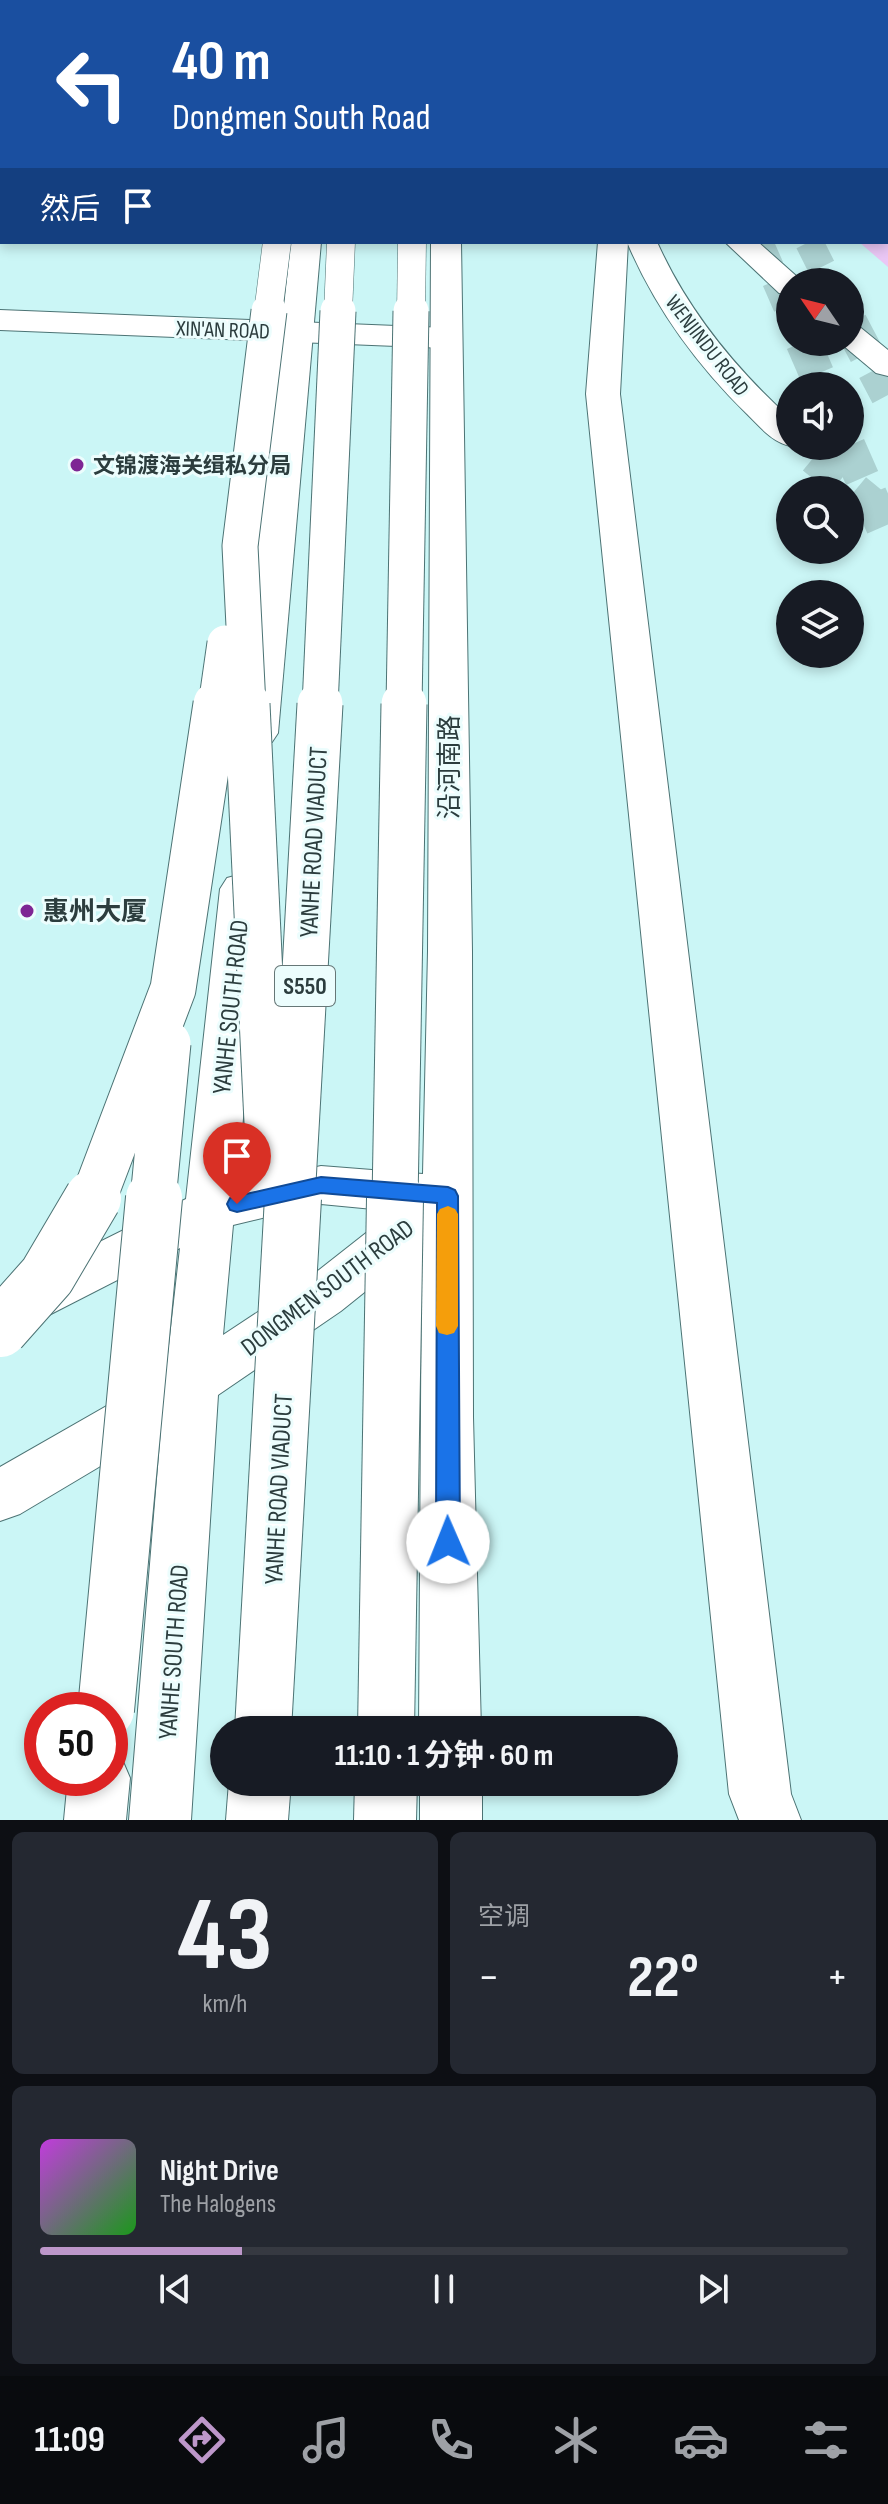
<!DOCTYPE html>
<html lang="zh">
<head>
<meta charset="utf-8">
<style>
  :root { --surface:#171b24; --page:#242831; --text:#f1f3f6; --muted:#9ea1a6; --line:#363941; --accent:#bd97ca }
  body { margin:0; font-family:"Sofia Sans Condensed","Noto Sans SC",sans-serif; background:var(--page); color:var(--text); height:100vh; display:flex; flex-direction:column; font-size:30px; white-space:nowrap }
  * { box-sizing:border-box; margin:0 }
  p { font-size:26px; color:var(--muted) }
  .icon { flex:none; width:44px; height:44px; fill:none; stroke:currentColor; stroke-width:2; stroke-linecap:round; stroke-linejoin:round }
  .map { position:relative; height:1820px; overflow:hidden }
  .drawer { display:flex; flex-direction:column; gap:12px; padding:12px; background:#0d0f14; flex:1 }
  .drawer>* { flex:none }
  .hud { position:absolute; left:0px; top:0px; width:888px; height:244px; box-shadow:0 4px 12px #0003; background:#1a4fa0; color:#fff; overflow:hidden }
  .needle { width:52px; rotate:305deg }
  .controls { position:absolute; left:776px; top:268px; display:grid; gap:16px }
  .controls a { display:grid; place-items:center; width:88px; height:88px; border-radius:50%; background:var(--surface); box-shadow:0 4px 12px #0003; font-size:40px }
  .speed { position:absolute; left:24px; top:1692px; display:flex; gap:16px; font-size:40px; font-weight:700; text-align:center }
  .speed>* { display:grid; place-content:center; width:104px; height:104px; border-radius:50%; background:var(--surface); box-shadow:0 4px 12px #0003; line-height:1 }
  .speed .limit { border:12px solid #d22; background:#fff; color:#111 }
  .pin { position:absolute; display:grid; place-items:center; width:68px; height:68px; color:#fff; margin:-82px -34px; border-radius:50% 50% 50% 0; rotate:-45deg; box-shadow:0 0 8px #0007 }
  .pin .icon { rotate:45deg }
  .me { position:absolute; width:88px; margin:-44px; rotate:359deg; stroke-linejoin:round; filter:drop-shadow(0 0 6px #0008) }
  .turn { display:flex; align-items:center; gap:28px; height:168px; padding:0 40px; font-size:36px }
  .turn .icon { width:104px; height:104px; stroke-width:2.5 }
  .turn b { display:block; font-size:56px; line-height:68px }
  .then { display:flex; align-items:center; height:76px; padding:0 40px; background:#0003; gap:16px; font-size:30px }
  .big { font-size:60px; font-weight:700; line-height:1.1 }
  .drawer .widget { flex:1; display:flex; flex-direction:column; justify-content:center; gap:12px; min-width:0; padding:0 28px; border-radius:12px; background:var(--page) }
  .drawer .dial { align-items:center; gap:0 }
  .dial b { font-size:104px; line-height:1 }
  .song { display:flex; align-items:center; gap:24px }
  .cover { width:96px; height:96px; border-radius:12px; background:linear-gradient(135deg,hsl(290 70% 55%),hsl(120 70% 35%)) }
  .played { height:8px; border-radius:4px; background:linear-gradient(90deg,var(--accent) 25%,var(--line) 25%) }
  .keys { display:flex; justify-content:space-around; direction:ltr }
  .heat { display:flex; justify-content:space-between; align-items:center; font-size:44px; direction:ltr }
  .drawer .tiles { flex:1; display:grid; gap:12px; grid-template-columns:1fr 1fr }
  .widget:last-child { grid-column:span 2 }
  .trip { position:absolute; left:210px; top:1716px; width:468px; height:80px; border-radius:40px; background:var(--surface); box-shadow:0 4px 12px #0003; font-weight:700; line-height:80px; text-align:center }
  .menu { display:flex; height:128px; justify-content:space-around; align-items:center; background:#090b0e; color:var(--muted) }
  .menu .icon { width:56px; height:56px }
  .menu .selected { color:var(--accent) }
  .menu b { font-size:36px; color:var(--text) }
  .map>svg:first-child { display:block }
</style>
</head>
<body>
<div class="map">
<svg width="888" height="1820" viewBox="0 0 888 1820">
  <rect width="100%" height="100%" fill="#cbf6f6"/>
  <path fill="#eac7f5" d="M 888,8 L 888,267 L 859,242 L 886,242 Z"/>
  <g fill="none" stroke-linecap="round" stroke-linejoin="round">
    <path stroke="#abd1d1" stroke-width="35" stroke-dasharray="35 18" stroke-linecap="butt" d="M 814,457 L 888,518"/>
    <g stroke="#abd1d1" stroke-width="28" stroke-dasharray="28 14" stroke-linecap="butt">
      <path d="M 759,242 L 790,313"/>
      <path d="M 809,242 L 829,282"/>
    </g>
    <g stroke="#abd1d1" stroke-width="35" stroke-dasharray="35 18" stroke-linecap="butt">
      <path d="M 850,323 L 888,395"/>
      <path d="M 803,342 L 822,386"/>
      <path d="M 848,446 L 888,537"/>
    </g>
    <defs>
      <g id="minor">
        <path d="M 598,242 L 628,242 L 620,394 L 791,1794 L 801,1820 L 739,1820 L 729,1794 L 586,394 Z"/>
        <path d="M 0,310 L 446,328 L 457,331 L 462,338 L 457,345 L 446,348 L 0,330 Z"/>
      </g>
      <g id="major">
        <rect x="317" y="0" width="26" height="2"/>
        <rect x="432" y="0" width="26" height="2"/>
        <rect x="601" y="0" width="26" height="2"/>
        <path d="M 748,0 L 775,0 L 746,2 Z"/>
        <path d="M 291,242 L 321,242 L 278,733 L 272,742 L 258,746 L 244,742 L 238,733 Z"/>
        <path d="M 431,242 L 461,242 L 472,951 L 473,1417 L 481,1730 L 419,1730 L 422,1246 L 341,1311 L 218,1395 L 191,1820 L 129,1820 L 161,1430 L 20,1514 L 0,1521 L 0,1467 L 166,1372 L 180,1248 L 45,1317 L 27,1323 L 9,1317 L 1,1302 L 9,1287 L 186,1199 L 220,889 L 227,878 L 242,874 L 257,878 L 264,889 L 237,1184 L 321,1166 L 423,1174 L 428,951 ZM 321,1204 L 394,1211 L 305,1281 L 223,1335 L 233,1225 Z"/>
        <path d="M 627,242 L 657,242 C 688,311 734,367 790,418 L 791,446 C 773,443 760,427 747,414 C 696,364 655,308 627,242 Z"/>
        <path d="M 725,242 L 758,242 L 803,282 L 790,282 L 790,295 L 779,293 Z"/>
        <path d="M 850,325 L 861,328 L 888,350 L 888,376 L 876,373 L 839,342 L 850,342 Z"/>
        <rect x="420" y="1782" width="62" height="38"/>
      </g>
      <g id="highway">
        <rect x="293" y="0" width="26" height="2"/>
        <rect x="341" y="0" width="26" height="2"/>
        <rect x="383" y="0" width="26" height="2"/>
        <path d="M 110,1752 L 121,1757 L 130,1778 L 126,1820 L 64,1820 L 68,1778 L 110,1778 Z"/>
        <path d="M 229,1782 L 291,1782 L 288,1820 L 226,1820 Z"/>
        <path d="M 355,1782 L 417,1782 L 416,1820 L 354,1820 Z"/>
      </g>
    </defs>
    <use href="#minor" stroke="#4c7374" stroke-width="2"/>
    <use href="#major" stroke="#4c7374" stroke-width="2"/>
    <use href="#highway" stroke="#4c7374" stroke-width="2"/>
    <use href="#minor" fill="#fff" fill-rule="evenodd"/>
    <use href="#major" fill="#fff" fill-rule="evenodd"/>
    <use href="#highway" fill="#fff" fill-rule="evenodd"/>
    <defs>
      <g id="highway-bridge-far3">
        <path d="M 268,313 L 277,242"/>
        <path d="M 338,313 L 341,242"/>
        <path d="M 411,313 L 412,242"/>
      </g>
      <g id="highway-bridge-far2">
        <path d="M 216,706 L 225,643"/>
        <path d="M 248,706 L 240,546 L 269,311"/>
        <path d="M 320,706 L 338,311"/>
        <path d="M 404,706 L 411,311"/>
      </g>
      <g id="highway-bridge-far1">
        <path d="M 247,704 L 270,1185"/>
        <path d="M 93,1200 L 173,989 L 216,704"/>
        <path d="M 153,1200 L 168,1043"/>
        <path d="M 292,1200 L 320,704"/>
        <path d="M 395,1200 L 404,704"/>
      </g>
      <g id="highway-bridge">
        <path d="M 0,1329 L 47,1276 L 93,1198"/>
        <path d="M 106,1710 L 154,1198"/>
        <path d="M 263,1730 L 293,1198"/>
        <path d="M 386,1730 L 395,1198"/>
      </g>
    </defs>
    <use href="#highway-bridge-far3" stroke="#4c7374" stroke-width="29" stroke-linecap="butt"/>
    <use href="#highway-bridge-far2" stroke="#4c7374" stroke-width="37" stroke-linecap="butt"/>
    <use href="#highway-bridge-far1" stroke="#4c7374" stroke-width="47" stroke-linecap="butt"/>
    <use href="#highway-bridge" stroke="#4c7374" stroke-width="58" stroke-linecap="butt"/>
    <use href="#highway-bridge-far3" stroke="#fff" stroke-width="28"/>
    <use href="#highway-bridge-far2" stroke="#fff" stroke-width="35"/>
    <use href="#highway-bridge-far1" stroke="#fff" stroke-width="45"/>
    <use href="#highway-bridge" stroke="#fff" stroke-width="56"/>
  </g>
  <path fill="#1a73e8" stroke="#114b97" stroke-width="2" d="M 321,1177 L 448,1187 L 455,1190 L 458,1196 L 460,1542 L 456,1550 L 448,1553 L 439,1550 L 436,1542 L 437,1203 L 321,1193 L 237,1212 L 230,1210 L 227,1204 L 230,1198 L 237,1196 Z"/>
  <path fill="#f59e0b" d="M 448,1206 L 455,1209 L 458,1214 L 458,1326 L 454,1333 L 447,1335 L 439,1333 L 436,1326 L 437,1214 L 440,1209 Z"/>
  <g fill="#7e2694" stroke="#ecfdfd" stroke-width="3">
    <circle cx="77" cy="465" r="8"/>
    <circle cx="27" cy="911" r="8"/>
  </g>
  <g text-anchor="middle" stroke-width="6" stroke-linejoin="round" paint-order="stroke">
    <g font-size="22" fill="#2c3d3e" stroke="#ecfdfd">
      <text transform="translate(223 329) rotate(2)" y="8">XIN'AN ROAD</text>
      <text transform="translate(708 345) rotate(52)" y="8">WENJINDU ROAD</text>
    </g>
    <g font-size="22" font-weight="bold" fill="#2c3d3e" stroke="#ecfdfd" text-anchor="start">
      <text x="93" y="473">文锦渡海关缉私分局</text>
    </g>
    <rect fill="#ecfdfd" stroke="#677" stroke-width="2" x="275" y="966" width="60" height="40" rx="6"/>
    <g font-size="24" font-weight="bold" fill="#2c3d3e">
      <text x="305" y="994">S550</text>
    </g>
    <g font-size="26" fill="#2c3d3e" stroke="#ecfdfd">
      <text transform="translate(449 767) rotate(-90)" y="9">沿河南路</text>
      <text transform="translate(313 842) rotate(-87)" y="9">YANHE ROAD VIADUCT</text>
      <text transform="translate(230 1007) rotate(-84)" y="9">YANHE SOUTH ROAD</text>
      <text transform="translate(327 1287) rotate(-37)" y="9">DONGMEN SOUTH ROAD</text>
      <text transform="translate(278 1489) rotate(-87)" y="9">YANHE ROAD VIADUCT</text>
      <text transform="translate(173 1652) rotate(-86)" y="9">YANHE SOUTH ROAD</text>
    </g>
    <g font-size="26" font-weight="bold" fill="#2c3d3e" stroke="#ecfdfd" text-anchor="start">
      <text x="43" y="920">惠州大厦</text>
    </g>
  </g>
</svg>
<div class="controls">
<a><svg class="needle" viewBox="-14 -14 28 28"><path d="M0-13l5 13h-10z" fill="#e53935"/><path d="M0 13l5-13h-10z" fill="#9ea1a6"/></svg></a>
<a><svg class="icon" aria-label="sound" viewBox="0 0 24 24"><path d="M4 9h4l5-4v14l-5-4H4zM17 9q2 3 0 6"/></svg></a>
<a><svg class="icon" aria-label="search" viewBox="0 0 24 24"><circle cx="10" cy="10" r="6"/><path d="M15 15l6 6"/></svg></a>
<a><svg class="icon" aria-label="layers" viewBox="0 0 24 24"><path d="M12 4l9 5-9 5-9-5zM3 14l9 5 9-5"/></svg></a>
</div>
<div class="speed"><div class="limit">50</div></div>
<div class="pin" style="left:237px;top:1204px;background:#d93025"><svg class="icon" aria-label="arrive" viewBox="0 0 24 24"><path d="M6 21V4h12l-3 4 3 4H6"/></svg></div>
<svg class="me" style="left:448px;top:1542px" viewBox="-20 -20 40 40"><circle r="19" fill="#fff"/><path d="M0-13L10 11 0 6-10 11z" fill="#1a73e8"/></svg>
<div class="trip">11:10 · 1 分钟 · 60 m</div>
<div class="hud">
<div class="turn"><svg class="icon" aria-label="left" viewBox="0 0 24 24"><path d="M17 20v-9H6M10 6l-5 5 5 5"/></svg><div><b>40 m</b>Dongmen South Road</div></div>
<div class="then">然后<svg class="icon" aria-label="arrive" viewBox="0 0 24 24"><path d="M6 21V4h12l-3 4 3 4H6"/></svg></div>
</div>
</div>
<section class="drawer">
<div class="tiles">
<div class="widget dial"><b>43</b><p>km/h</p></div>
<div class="widget"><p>空调</p>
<div class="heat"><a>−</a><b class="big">22°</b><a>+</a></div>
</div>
<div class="widget">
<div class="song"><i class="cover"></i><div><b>Night Drive</b><p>The Halogens</p></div></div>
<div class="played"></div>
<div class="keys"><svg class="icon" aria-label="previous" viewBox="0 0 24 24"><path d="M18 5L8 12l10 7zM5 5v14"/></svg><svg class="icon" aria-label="pause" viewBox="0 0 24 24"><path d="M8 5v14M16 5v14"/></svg><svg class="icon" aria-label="next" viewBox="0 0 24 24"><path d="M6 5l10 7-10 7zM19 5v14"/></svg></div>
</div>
</div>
</section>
<nav class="menu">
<b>11:09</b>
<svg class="icon selected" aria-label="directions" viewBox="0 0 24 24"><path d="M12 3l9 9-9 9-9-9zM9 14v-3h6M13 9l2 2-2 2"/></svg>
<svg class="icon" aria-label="music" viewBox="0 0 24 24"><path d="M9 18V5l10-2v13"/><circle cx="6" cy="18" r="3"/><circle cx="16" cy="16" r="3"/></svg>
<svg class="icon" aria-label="phone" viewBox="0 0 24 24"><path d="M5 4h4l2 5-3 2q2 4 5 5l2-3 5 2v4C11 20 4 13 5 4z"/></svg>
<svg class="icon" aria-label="climate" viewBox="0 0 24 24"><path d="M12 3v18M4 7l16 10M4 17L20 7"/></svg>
<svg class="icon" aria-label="car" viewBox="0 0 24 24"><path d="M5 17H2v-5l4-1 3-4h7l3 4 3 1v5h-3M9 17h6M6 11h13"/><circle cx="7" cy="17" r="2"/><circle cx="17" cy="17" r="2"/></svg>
<svg class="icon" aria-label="filters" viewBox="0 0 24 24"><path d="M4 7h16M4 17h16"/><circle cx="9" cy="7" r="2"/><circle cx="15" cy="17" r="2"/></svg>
</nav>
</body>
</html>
